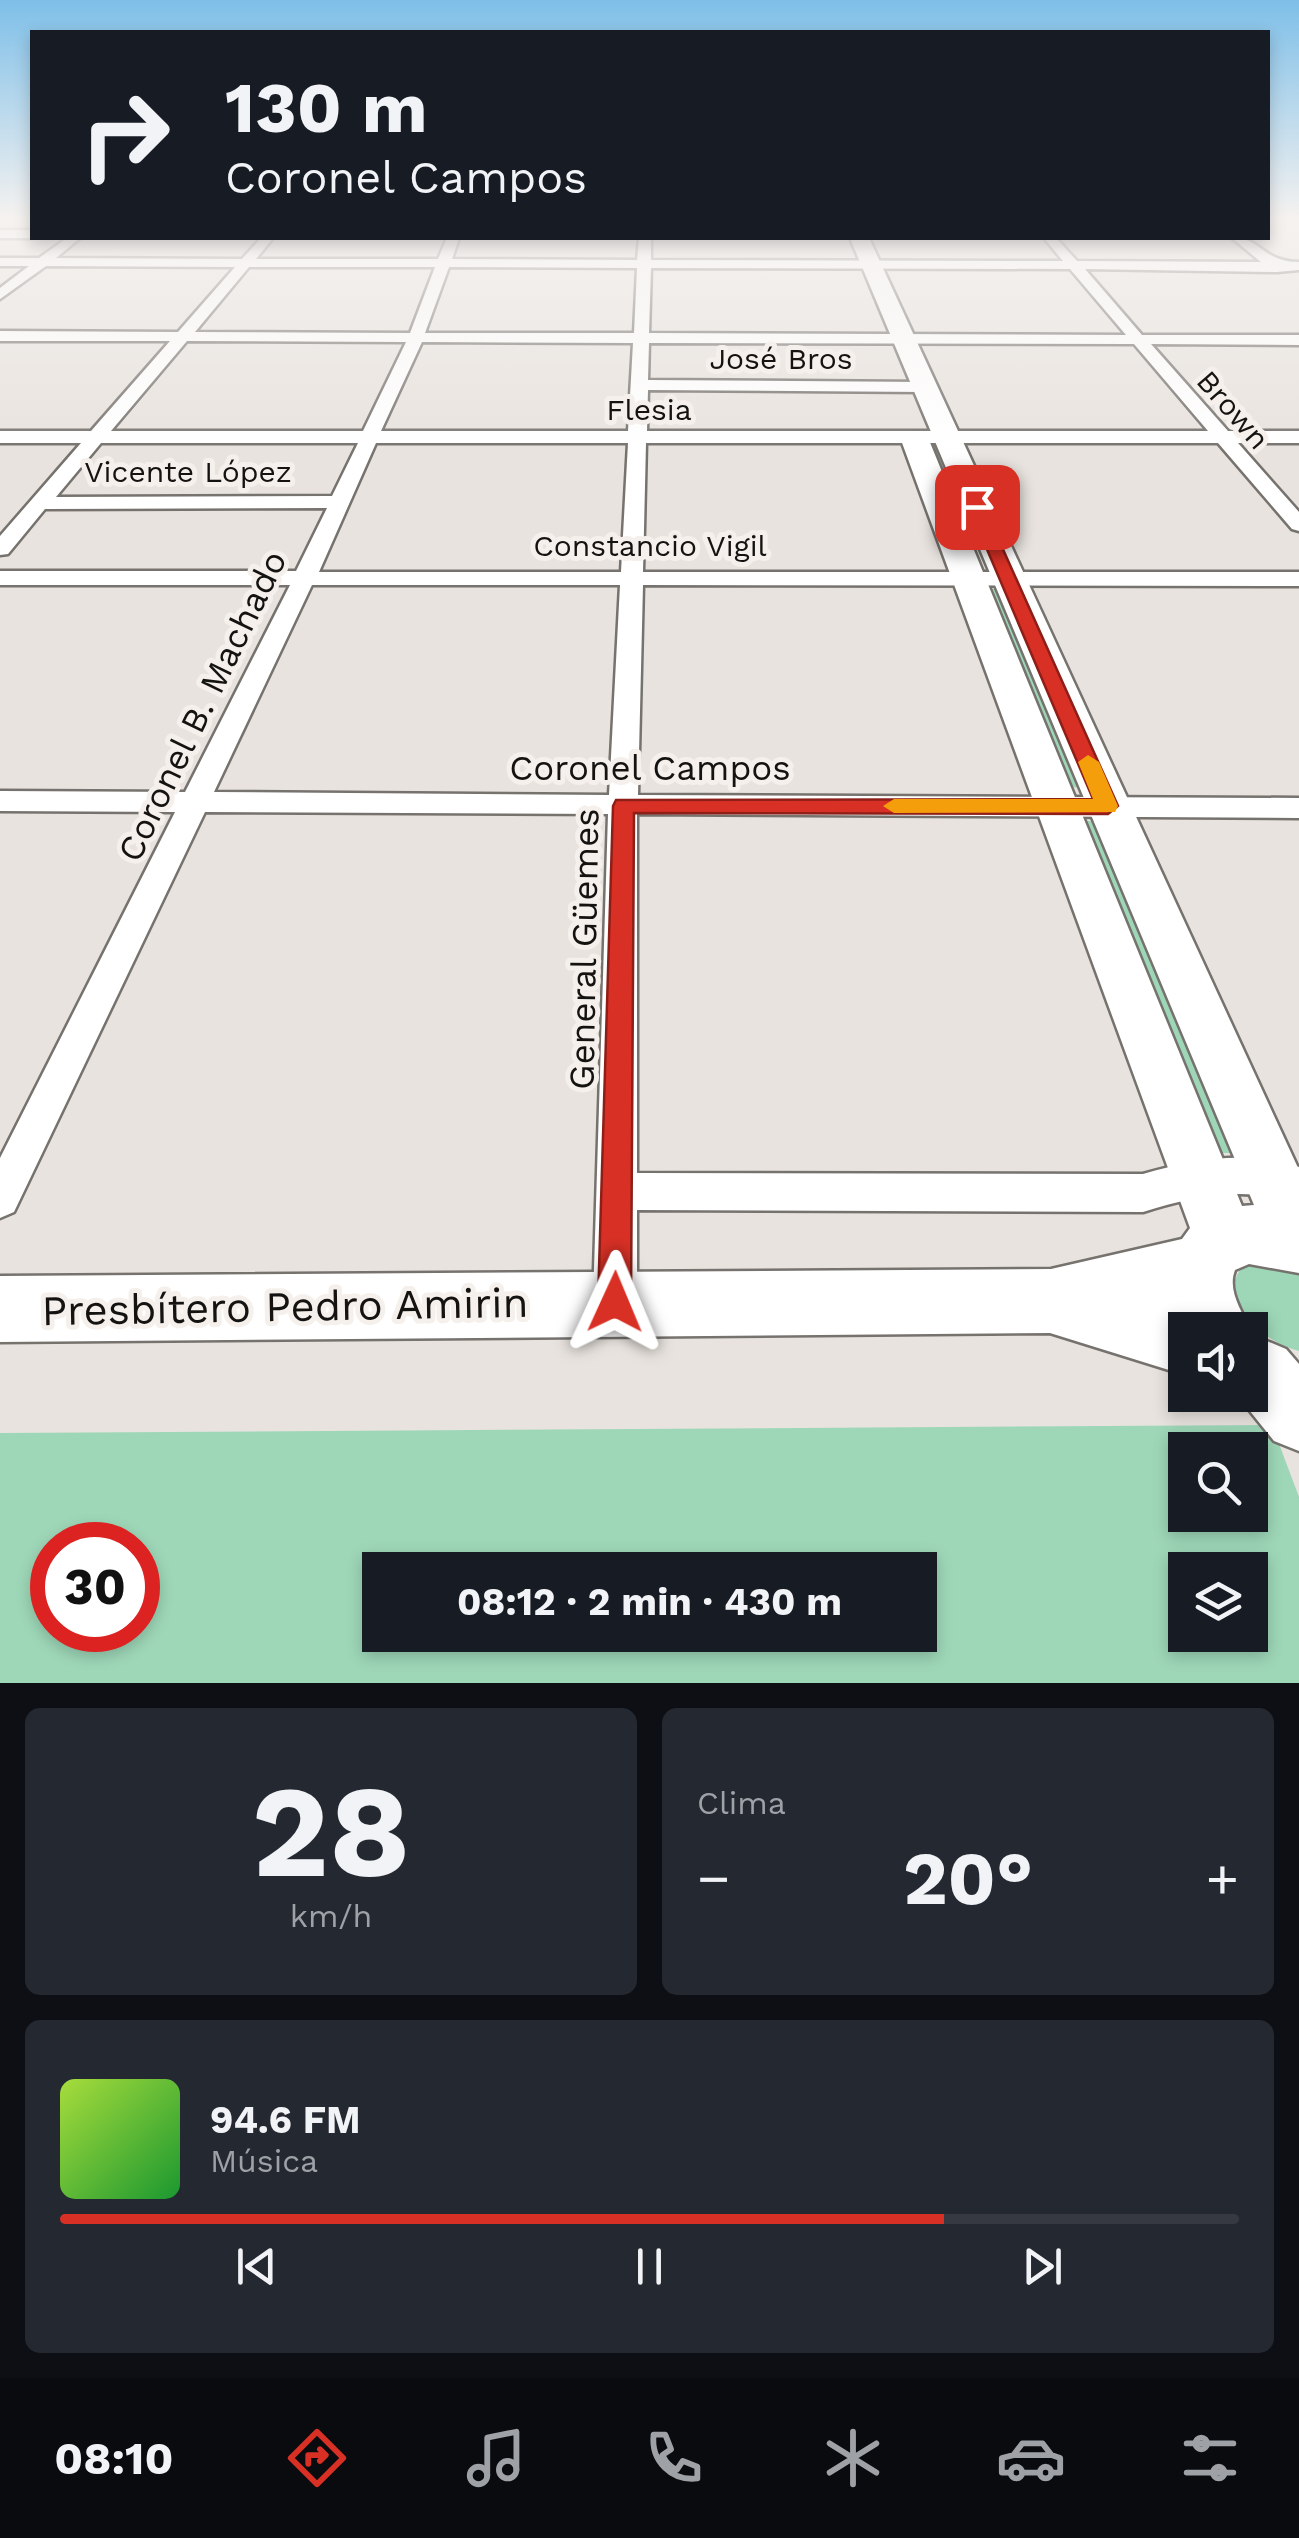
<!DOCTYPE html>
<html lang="es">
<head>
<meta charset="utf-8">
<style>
  :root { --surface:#171b24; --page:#242831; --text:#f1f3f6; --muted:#9ea1a6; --line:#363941; --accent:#d93025 }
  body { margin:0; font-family:"Work Sans",sans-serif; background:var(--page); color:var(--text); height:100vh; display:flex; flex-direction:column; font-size:38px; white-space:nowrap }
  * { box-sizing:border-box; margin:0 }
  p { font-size:32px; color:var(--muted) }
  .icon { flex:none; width:55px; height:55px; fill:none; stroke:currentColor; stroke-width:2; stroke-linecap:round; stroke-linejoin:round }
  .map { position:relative; height:1683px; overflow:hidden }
  .drawer { display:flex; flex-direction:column; gap:25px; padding:25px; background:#0d0f14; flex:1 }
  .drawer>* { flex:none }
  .hud { position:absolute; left:30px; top:30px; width:1240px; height:210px; border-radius:0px; box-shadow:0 5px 15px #0003; background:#171b24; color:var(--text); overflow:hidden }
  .controls { position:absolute; left:1168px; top:1312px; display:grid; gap:20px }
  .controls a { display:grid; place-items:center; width:100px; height:100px; border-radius:0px; background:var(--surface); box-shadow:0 5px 15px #0003; font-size:50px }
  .speed { position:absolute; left:30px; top:1522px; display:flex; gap:20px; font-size:50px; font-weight:700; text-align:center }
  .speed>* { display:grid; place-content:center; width:130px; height:130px; border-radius:50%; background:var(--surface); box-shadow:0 5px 15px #0003; line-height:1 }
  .speed .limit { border:15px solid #d22; background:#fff; color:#111 }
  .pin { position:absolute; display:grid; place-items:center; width:85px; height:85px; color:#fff; margin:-42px; border-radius:20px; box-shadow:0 5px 15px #0006 }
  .me { position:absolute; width:110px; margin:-55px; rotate:1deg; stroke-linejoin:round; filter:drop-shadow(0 0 8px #0008) }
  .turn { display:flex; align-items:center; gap:35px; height:210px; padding:0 30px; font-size:45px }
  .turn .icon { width:130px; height:130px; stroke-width:2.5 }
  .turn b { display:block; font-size:70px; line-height:85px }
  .big { font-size:75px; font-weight:700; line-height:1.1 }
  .drawer .widget { flex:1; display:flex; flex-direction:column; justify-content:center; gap:15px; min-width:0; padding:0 35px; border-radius:15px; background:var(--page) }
  .drawer .dial { align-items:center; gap:0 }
  .dial b { font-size:130px; line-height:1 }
  .song { display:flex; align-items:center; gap:30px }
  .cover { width:120px; height:120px; border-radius:15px; background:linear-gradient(135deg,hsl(80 70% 55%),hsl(130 70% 35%)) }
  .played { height:10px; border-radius:5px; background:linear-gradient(90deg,var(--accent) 75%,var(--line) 75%) }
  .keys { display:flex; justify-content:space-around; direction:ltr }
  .heat { display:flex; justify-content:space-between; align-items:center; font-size:55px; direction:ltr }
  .drawer .tiles { flex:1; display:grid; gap:25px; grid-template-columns:1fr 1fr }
  .widget:last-child { grid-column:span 2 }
  .trip { position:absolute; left:362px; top:1552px; width:575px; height:100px; border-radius:0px; background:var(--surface); box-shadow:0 5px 15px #0003; font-weight:700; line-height:100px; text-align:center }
  .dock { display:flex; height:160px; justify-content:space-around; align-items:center; background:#090b0e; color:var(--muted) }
  .dock .icon { width:70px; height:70px }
  .dock .active { color:var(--accent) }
  .dock b { font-size:45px; color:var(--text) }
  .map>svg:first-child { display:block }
</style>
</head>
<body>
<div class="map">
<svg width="1299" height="1683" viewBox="0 0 1299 1683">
  <rect width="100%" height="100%" fill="#e8e3de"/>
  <g fill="#9ed7b8" fill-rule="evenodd">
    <path d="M 984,589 L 1003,589 L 1091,788 L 1068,787 Z"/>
    <path d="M 1080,821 L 1104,821 L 1244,1153 L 1213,1153 Z"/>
    <path d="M 1249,1261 L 1299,1268 L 1299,1351 C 1264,1343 1206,1295 1249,1261 Z"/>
    <path d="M 1272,1425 L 1299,1497 L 1299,1683 L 0,1683 L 0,1433 ZM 1185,1450 L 1250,1450 L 1250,1515 L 1185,1515 ZM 52,1545 L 138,1545 L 138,1630 L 52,1630 ZM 380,1570 L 920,1570 L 920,1635 L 380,1635 ZM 1185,1570 L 1250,1570 L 1250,1635 L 1185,1635 Z"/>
  </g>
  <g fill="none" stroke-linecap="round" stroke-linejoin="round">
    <defs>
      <g id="street">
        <path d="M 0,230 L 32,230 L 33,238 L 0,238 Z"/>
        <path d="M 67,238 L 80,238 L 56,258 L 242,259 L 261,238 L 273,238 L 256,259 L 438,259 L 447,238 L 459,238 L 452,259 L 637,260 L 639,238 L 651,238 L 651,260 L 1063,261 L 1044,238 L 1056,238 L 1077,261 L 1261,262 L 1232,238 C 1260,236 1262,262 1299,262 L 1299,270 L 1277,272 L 1085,269 L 1142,335 L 1299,335 L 1299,345 L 1151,344 L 1228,431 L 1299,431 L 1299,443 L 1238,443 L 1299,512 L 1299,531 L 1292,529 L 1218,443 L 646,443 L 643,572 L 1299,572 L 1299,586 L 643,585 L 638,795 L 1299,798 L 1299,818 L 637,814 L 637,1173 L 1143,1174 C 1196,1159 1245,1150 1299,1167 L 1299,1203 C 1245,1186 1196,1195 1143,1212 L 637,1210 L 637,1302 L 630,1317 L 615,1324 L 600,1317 L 593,1302 L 608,814 L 205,812 L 14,1212 L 0,1218 L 0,1158 L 175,812 L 0,811 L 0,791 L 185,792 L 290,585 L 0,585 L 0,571 L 296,571 L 327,508 L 45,509 L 8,554 L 0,555 L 0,536 L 81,443 L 0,443 L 0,431 L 91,431 L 170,341 L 0,341 L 0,331 L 178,332 L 235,267 L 46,266 L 0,299 L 0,288 L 29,266 L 0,266 L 0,258 L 39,258 ZM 249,267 L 435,267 L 410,333 L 195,332 ZM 449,267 L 637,268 L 634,333 L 425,333 ZM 651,268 L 1070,269 L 1126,335 L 649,333 ZM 187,341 L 406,342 L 363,431 L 111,431 ZM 422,342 L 633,343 L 628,431 L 381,431 ZM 649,343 L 1134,344 L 1208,431 L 647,431 L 648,390 L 924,392 L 933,387 L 924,382 L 648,380 ZM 101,443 L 358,443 L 332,496 L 56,497 ZM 376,443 L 628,443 L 621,572 L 319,572 ZM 312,585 L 620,585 L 609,795 L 214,792 Z"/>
      </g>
      <g id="secondary">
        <path d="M 850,238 L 869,238 L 1299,1170 L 1299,1273 L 1249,1264 L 1235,1270 C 1227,1291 1242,1310 1250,1330 L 1185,1330 L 1185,1375 L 1050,1333 L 0,1342 L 0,1276 L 1051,1269 L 1182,1239 L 1190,1228 L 901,440 L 915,432 L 929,440 L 1242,1206 L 1254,1205 Z"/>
        <path d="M 1262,1339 L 1286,1349 L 1299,1364 L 1299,1451 L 1274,1441 L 1237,1395 L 1250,1395 L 1250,1344 Z"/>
      </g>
    </defs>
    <use href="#street" stroke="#76726e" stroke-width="5"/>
    <use href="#secondary" stroke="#76726e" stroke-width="5"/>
    <use href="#street" fill="#fff" fill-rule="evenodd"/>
    <use href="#secondary" fill="#fff" fill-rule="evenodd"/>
  </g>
  <linearGradient id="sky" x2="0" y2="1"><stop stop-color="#7ebfe8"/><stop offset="0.48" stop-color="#f5f2f0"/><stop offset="1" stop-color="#f5f2f0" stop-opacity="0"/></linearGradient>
  <rect width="1299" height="453" fill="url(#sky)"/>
  <path fill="#d93025" stroke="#8d1f18" stroke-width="2.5" d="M 971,503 L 984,507 L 1118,806 L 1108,814 L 634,813 L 631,1302 L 626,1314 L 615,1319 L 603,1314 L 598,1302 L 613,806 L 616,800 L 1093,799 L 969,507 Z"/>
  <path fill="#f59e0b" d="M 1088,755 L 1099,762 L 1118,806 L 1115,812 L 894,813 L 883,806 L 894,799 L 1093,799 L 1078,762 Z"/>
  <g text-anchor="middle" stroke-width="10" stroke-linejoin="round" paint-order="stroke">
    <g font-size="30" fill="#141311" stroke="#f5f0eb">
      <text x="781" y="369">José Bros</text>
      <text x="649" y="420">Flesia</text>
      <text transform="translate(1233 410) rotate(49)" y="10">Brown</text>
      <text x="188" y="482">Vicente López</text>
      <text x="650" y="556">Constancio Vigil</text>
    </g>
    <g font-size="35" fill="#141311" stroke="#f5f0eb">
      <text transform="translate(202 706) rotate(-64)" y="12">Coronel B. Machado</text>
      <text x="650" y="780">Coronel Campos</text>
      <text transform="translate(584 949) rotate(-89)" y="12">General Güemes</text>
    </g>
    <g font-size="42" fill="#141311" stroke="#f5f0eb">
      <text transform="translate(285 1306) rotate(-1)" y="15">Presbítero Pedro Amirin</text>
    </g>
  </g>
</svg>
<div class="controls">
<a><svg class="icon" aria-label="sound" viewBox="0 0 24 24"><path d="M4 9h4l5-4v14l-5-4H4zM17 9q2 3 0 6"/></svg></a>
<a><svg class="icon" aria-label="search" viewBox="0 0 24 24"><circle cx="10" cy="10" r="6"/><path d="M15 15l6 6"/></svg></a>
<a><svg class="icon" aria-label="layers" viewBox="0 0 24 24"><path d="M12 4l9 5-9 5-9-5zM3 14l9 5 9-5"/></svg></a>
</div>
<div class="speed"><div class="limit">30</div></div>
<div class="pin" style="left:977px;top:507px;background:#d93025"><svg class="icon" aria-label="arrive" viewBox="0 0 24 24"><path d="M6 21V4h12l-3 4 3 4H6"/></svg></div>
<svg class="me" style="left:615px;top:1302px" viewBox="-20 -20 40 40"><path d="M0-17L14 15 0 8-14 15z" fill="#d93025" stroke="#fff" stroke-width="4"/></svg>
<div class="trip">08:12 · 2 min · 430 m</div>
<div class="hud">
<div class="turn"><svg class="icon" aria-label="right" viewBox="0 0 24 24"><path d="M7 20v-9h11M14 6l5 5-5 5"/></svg><div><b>130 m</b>Coronel Campos</div></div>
</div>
</div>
<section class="drawer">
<div class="tiles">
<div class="widget dial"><b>28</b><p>km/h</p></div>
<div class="widget"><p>Clima</p>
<div class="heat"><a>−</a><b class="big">20°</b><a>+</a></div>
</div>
<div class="widget">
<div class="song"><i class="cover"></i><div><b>94.6 FM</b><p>Música</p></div></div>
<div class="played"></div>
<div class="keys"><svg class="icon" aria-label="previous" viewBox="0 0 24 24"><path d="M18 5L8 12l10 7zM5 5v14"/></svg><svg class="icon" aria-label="pause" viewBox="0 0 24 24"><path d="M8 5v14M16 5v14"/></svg><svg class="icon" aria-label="next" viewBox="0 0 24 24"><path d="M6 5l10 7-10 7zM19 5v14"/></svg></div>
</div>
</div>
</section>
<nav class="dock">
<b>08:10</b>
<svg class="icon active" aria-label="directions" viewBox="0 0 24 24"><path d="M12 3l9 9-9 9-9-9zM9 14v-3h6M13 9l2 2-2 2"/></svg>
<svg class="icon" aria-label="music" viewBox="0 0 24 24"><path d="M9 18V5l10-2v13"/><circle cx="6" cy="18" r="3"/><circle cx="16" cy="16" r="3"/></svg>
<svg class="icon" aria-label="phone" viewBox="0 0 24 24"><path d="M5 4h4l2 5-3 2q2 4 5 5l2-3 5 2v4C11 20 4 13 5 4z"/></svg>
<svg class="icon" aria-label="climate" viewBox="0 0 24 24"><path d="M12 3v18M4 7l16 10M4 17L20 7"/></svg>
<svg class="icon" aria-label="car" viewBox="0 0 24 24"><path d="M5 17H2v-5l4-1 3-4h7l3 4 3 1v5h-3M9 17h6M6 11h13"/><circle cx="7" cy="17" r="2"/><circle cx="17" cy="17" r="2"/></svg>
<svg class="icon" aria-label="filters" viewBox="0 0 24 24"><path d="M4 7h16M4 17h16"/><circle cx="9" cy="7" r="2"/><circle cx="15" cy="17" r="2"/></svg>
</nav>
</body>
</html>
